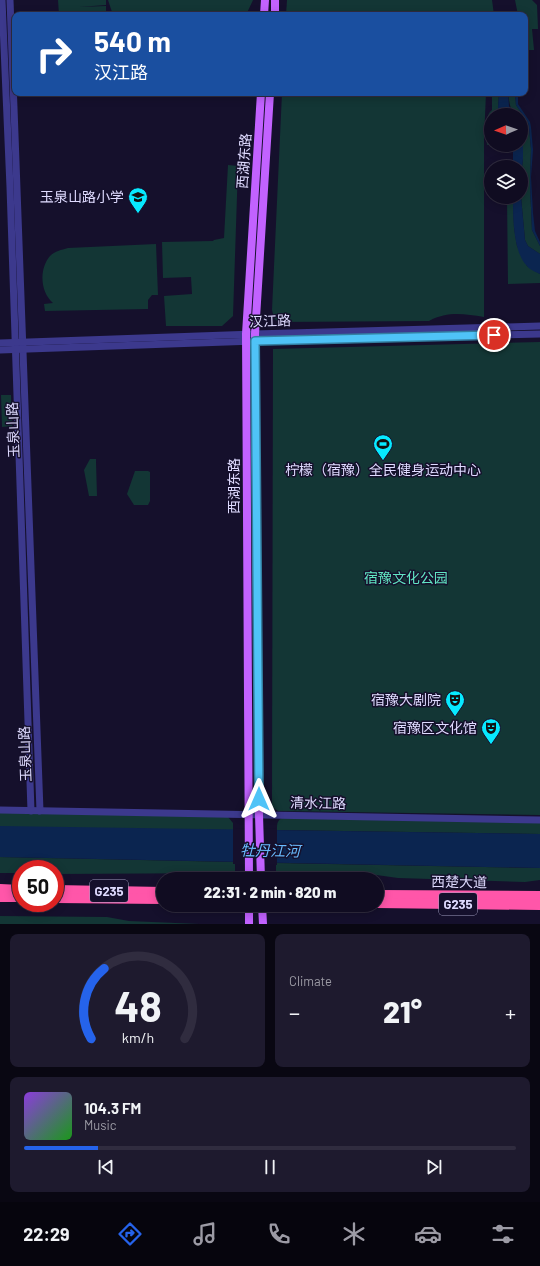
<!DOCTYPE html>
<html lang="en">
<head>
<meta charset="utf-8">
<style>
  :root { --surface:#100c21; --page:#1e1a2e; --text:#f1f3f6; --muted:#9c9ba5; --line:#302c3f; --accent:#2563eb }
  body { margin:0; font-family:Barlow,"Noto Sans SC",sans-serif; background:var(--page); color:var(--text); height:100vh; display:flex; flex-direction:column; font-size:15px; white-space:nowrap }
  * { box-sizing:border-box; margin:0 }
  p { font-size:13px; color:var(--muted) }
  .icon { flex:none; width:22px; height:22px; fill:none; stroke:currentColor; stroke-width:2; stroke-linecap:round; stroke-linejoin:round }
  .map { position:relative; height:924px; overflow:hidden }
  .side { display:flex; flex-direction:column; gap:10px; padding:10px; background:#090712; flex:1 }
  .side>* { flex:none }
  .hud { position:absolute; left:12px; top:12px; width:516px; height:84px; border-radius:8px; box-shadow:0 2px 10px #0003,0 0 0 1px var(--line); background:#1a4fa0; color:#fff; overflow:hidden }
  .needle { width:26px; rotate:268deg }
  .fabs { position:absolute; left:484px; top:108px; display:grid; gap:8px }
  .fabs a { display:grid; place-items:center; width:44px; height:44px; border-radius:50%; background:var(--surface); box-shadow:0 2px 10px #0003,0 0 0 1px var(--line); font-size:20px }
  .speed { position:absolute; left:12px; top:860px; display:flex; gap:8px; font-size:20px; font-weight:700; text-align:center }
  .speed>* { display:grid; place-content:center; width:52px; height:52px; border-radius:50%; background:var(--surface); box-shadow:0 2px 10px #0003,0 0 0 1px var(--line); line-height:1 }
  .speed .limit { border:6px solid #d22; background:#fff; color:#111 }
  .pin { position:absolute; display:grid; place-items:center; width:34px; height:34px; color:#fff; margin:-17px; border:2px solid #fff; border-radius:50%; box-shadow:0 1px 4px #0007 }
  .me { position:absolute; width:44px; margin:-22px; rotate:0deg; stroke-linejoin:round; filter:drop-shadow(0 0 3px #0008) }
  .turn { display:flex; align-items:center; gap:14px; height:84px; padding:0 16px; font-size:18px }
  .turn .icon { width:52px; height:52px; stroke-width:2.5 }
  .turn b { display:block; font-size:28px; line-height:34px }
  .big { font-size:30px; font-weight:800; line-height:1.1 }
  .side .tile { flex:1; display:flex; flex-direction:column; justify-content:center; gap:6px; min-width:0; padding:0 14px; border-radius:8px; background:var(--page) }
  .side .dial { align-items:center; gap:0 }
  .dial svg { height:104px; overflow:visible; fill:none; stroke:var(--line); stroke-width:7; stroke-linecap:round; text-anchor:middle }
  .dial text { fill:var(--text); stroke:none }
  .song { display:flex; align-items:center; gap:12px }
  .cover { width:48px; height:48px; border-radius:6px; background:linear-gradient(135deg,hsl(270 70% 55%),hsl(120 70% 35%)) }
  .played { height:4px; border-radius:2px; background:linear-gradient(90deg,var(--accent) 15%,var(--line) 15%) }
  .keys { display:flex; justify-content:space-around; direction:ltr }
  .heat { display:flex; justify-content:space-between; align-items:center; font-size:22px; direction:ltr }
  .side .tiles { flex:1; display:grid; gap:10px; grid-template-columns:1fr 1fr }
  .tile:last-child { grid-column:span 2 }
  .trip { position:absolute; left:156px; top:872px; width:228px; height:40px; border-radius:20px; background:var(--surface); box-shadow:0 2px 10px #0003,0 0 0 1px var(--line); font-weight:800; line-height:40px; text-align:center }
  .dock { display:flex; height:64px; justify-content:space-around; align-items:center; background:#06050d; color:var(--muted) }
  .dock .icon { width:28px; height:28px }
  .dock .active { color:var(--accent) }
  .dock b { font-size:18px; color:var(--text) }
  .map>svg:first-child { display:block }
</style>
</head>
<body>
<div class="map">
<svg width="540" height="924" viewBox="0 0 540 924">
  <rect width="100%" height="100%" fill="#15102c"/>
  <g fill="#133635">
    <path d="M 58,0 L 106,0 L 106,5 L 79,7 L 106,6 L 106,15 L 59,15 Z"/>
    <path d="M 108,0 L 253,0 L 246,15 L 113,15 Z"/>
    <path d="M 287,0 L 492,0 L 494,15 L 286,15 Z"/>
    <path d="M 515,0 L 532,0 L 537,5 L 538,29 L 532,29 L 534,50 L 525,50 L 525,15 L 518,15 Z"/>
    <path d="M 282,93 L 486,93 L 484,139 L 484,317 C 464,314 448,311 429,321 L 278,322 L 274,318 L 272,310 Z"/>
    <path d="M 492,93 L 499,93 L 498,109 L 501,115 L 491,115 L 491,145 L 503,145 L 487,145 C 487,135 483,117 492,110 Z"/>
    <path d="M 508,93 L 515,93 L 516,105 L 528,123 L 529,128 L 531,149 L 530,185 L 532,230 L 540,246 L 540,254 L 528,246 L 525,240 L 521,197 L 523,192 L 521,176 L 523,159 L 521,115 L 514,115 C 510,108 509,101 508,93 Z"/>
    <path d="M 228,165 L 238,166 L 233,316 L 222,326 L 166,326 L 164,296 L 192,294 L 191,277 L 163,278 L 162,242 L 213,241 L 214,240 L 224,238 Z"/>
    <path d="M 507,197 L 513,197 L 514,228 L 517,246 L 527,266 L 540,274 L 540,283 L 508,284 Z"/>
    <path d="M 156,244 L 158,295 L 152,295 L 148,300 L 148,309 L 45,311 L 44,304 L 53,303 C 40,292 39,269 50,256 C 55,251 61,250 68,248 Z"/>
    <path d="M 540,342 L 540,815 L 278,811 L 272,807 L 273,349 Z"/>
    <path d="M 1,395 L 11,395 L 12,426 L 2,427 Z"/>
    <path d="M 90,459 L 96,459 L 96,462 L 97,496 L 89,496 L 84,470 Z"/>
    <path d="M 135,471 L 148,471 L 150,472 L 150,501 L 148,505 L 134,505 L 127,494 Z"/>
    <path d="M 0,811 L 228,817 L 233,823 L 233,830 L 0,827 Z"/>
    <path d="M 283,817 L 540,822 L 540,834 L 277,830 C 277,823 277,821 283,817 Z"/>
    <path d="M 0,857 L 235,862 L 235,873 L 55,874 L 55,869 L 21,869 L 21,873 L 0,873 Z"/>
    <path d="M 276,863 L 540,868 L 540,880 L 525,882 L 398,878 L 362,873 L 276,873 Z"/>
    <path d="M 0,916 L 107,917 L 129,921 L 199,924 L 0,924 Z"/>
  </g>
  <g fill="#0b2550">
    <path d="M 499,93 L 508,93 L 509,106 L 514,115 L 500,114 L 498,109 Z"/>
    <path d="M 515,93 L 518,93 L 518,104 L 530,122 L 531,127 L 533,150 L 531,177 L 533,213 L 535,231 L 540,242 L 540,246 L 532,230 L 530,185 L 531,149 L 529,128 L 528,123 L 516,105 Z"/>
    <path d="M 521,126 L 523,132 L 523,159 L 521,176 L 523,192 L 521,196 L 521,167 L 513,167 L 513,145 L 521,145 Z"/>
    <path d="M 513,197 L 521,197 L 525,240 L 528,246 L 540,254 L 540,274 C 536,272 530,270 527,266 C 513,252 513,216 513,197 Z"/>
    <path d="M 0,826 L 540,834 L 540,868 L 0,857 Z"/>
  </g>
  <path fill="#15102c" d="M 233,828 L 277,829 L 277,865 L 233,864 Z"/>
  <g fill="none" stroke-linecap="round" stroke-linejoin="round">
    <g stroke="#3c398d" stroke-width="7">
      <path d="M 2,0 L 10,187 L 31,811"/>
      <path d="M 10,0 L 40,811"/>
      <path d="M 0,343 L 255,334 L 540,326"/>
      <path d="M 0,350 L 255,341 L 540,334"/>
      <path d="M 0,810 L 540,820"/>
    </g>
    <g stroke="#c262ff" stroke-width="8">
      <path d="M 264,15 L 265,0"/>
      <path d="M 275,15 L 275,0"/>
      <path d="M 249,879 L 246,334 L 261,93"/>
      <path d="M 261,879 L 259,815 L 255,334 L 270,93"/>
      <path d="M 249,905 L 249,924"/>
      <path d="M 262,905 L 263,924"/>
    </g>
    <g stroke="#ff56a9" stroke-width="10">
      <path d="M 0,889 L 21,890"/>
      <path d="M 55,890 L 163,892"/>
      <path d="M 377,895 L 540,896"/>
      <path d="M 0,897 L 21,897"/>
      <path d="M 55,898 L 163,899"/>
      <path d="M 377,903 L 540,905"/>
    </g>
  </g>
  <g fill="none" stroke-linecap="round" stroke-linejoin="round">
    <defs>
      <path id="route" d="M 259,799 L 255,341 L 494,335"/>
    </defs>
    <use href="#route" stroke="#337fa1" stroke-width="10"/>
    <use href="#route" stroke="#4fc3f7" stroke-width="7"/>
  </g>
  <defs>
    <symbol id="school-pin" viewBox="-11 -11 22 30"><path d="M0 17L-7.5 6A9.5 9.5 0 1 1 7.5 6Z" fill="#07e9ff" stroke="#15102c"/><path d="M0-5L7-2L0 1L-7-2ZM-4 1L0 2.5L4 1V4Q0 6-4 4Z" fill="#111"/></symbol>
    <symbol id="stadium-pin" viewBox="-11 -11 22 30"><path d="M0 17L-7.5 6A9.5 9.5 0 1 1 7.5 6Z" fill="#07e9ff" stroke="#15102c"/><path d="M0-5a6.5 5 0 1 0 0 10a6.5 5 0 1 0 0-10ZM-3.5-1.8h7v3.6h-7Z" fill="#111"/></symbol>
    <symbol id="theatre-pin" viewBox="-11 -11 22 30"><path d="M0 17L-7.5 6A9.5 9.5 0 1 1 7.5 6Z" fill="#07e9ff" stroke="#15102c"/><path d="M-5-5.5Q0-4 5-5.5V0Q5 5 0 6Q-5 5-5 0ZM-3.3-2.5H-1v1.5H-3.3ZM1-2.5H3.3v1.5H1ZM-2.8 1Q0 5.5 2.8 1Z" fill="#111"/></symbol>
  </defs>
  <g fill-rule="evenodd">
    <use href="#school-pin" x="127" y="186" width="22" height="30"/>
    <use href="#stadium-pin" x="372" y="433" width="22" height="30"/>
    <use href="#theatre-pin" x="444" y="689" width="22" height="30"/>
    <use href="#theatre-pin" x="480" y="717" width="22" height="30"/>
  </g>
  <g text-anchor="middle" stroke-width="3" stroke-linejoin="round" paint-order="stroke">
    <g fill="#15102c" stroke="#a29ec0" stroke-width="1">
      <rect x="90" y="880" width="38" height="22" rx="3"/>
      <rect x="439" y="893" width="38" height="22" rx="3"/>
    </g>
    <g font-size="13" font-weight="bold" fill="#dfdbff">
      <text x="109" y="896">G235</text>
      <text x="458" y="909">G235</text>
    </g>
    <g font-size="14" fill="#dfdbff" stroke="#15102c">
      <text transform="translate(244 161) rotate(-86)" y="5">西湖东路</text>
      <text transform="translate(270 321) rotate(-2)" y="5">汉江路</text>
      <text transform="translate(13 430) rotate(-92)" y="5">玉泉山路</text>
      <text transform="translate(234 486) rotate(-90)" y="5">西湖东路</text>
      <text transform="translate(25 754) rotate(-92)" y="5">玉泉山路</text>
      <text transform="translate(318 803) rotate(1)" y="5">清水江路</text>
      <text transform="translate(459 882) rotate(1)" y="5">西楚大道</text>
    </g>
    <g font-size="14" fill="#dfdbff" stroke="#15102c" text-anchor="end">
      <text x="124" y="202">玉泉山路小学</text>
      <text x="383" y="475" text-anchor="middle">柠檬（宿豫）全民健身运动中心</text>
      <text x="441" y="705">宿豫大剧院</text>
      <text x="477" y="733">宿豫区文化馆</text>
    </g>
    <g font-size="14" fill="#61e5c3" stroke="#15102c">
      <text x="406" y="583">宿豫文化公园</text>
    </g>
    <g font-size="15" font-style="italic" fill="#69bcff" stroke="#15102c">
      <text transform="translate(270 851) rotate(1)" y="5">牡丹江河</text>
    </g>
  </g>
</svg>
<div class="fabs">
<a><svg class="needle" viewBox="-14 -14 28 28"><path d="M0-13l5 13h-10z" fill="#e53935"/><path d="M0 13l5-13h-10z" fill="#9c9ba5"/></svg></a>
<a><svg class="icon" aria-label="layers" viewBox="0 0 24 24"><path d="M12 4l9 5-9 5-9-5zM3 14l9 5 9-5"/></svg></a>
</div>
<div class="speed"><div class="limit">50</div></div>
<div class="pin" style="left:494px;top:335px;background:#d93025"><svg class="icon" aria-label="arrive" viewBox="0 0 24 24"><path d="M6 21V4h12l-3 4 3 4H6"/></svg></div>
<svg class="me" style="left:259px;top:799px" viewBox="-20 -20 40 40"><path d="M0-17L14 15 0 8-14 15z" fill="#4fc3f7" stroke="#fff" stroke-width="4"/></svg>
<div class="trip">22:31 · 2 min · 820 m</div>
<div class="hud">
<div class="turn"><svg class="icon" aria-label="right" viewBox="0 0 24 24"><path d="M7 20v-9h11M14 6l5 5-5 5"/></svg><div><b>540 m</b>汉江路</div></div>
</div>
</div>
<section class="side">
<div class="tiles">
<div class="tile dial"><svg viewBox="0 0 100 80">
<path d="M14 69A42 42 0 1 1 86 69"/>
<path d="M14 69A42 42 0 0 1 24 15" stroke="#2563eb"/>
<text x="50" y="56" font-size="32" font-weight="700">48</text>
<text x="50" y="72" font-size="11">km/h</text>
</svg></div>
<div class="tile"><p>Climate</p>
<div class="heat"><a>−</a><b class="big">21°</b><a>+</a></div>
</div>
<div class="tile">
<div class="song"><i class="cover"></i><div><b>104.3 FM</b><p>Music</p></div></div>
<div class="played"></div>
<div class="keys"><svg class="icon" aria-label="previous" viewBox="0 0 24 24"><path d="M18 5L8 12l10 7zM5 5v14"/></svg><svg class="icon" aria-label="pause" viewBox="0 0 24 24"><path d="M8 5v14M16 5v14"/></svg><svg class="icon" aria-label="next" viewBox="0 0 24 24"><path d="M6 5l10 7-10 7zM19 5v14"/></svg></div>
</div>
</div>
</section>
<nav class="dock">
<b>22:29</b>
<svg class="icon active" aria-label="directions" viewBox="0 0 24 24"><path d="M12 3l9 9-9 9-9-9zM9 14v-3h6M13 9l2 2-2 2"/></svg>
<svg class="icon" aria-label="music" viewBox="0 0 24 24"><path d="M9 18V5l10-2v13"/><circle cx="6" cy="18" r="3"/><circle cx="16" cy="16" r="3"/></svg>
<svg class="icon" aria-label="phone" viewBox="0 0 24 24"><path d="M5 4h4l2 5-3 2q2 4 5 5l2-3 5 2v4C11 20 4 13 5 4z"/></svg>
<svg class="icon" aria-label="climate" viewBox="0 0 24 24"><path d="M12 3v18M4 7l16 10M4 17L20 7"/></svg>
<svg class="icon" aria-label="car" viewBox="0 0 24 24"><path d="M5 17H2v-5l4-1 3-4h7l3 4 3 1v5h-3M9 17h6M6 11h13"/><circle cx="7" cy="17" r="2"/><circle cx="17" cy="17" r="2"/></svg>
<svg class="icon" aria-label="filters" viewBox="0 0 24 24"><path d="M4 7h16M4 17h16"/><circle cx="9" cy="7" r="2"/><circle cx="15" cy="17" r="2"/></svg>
</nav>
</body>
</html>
